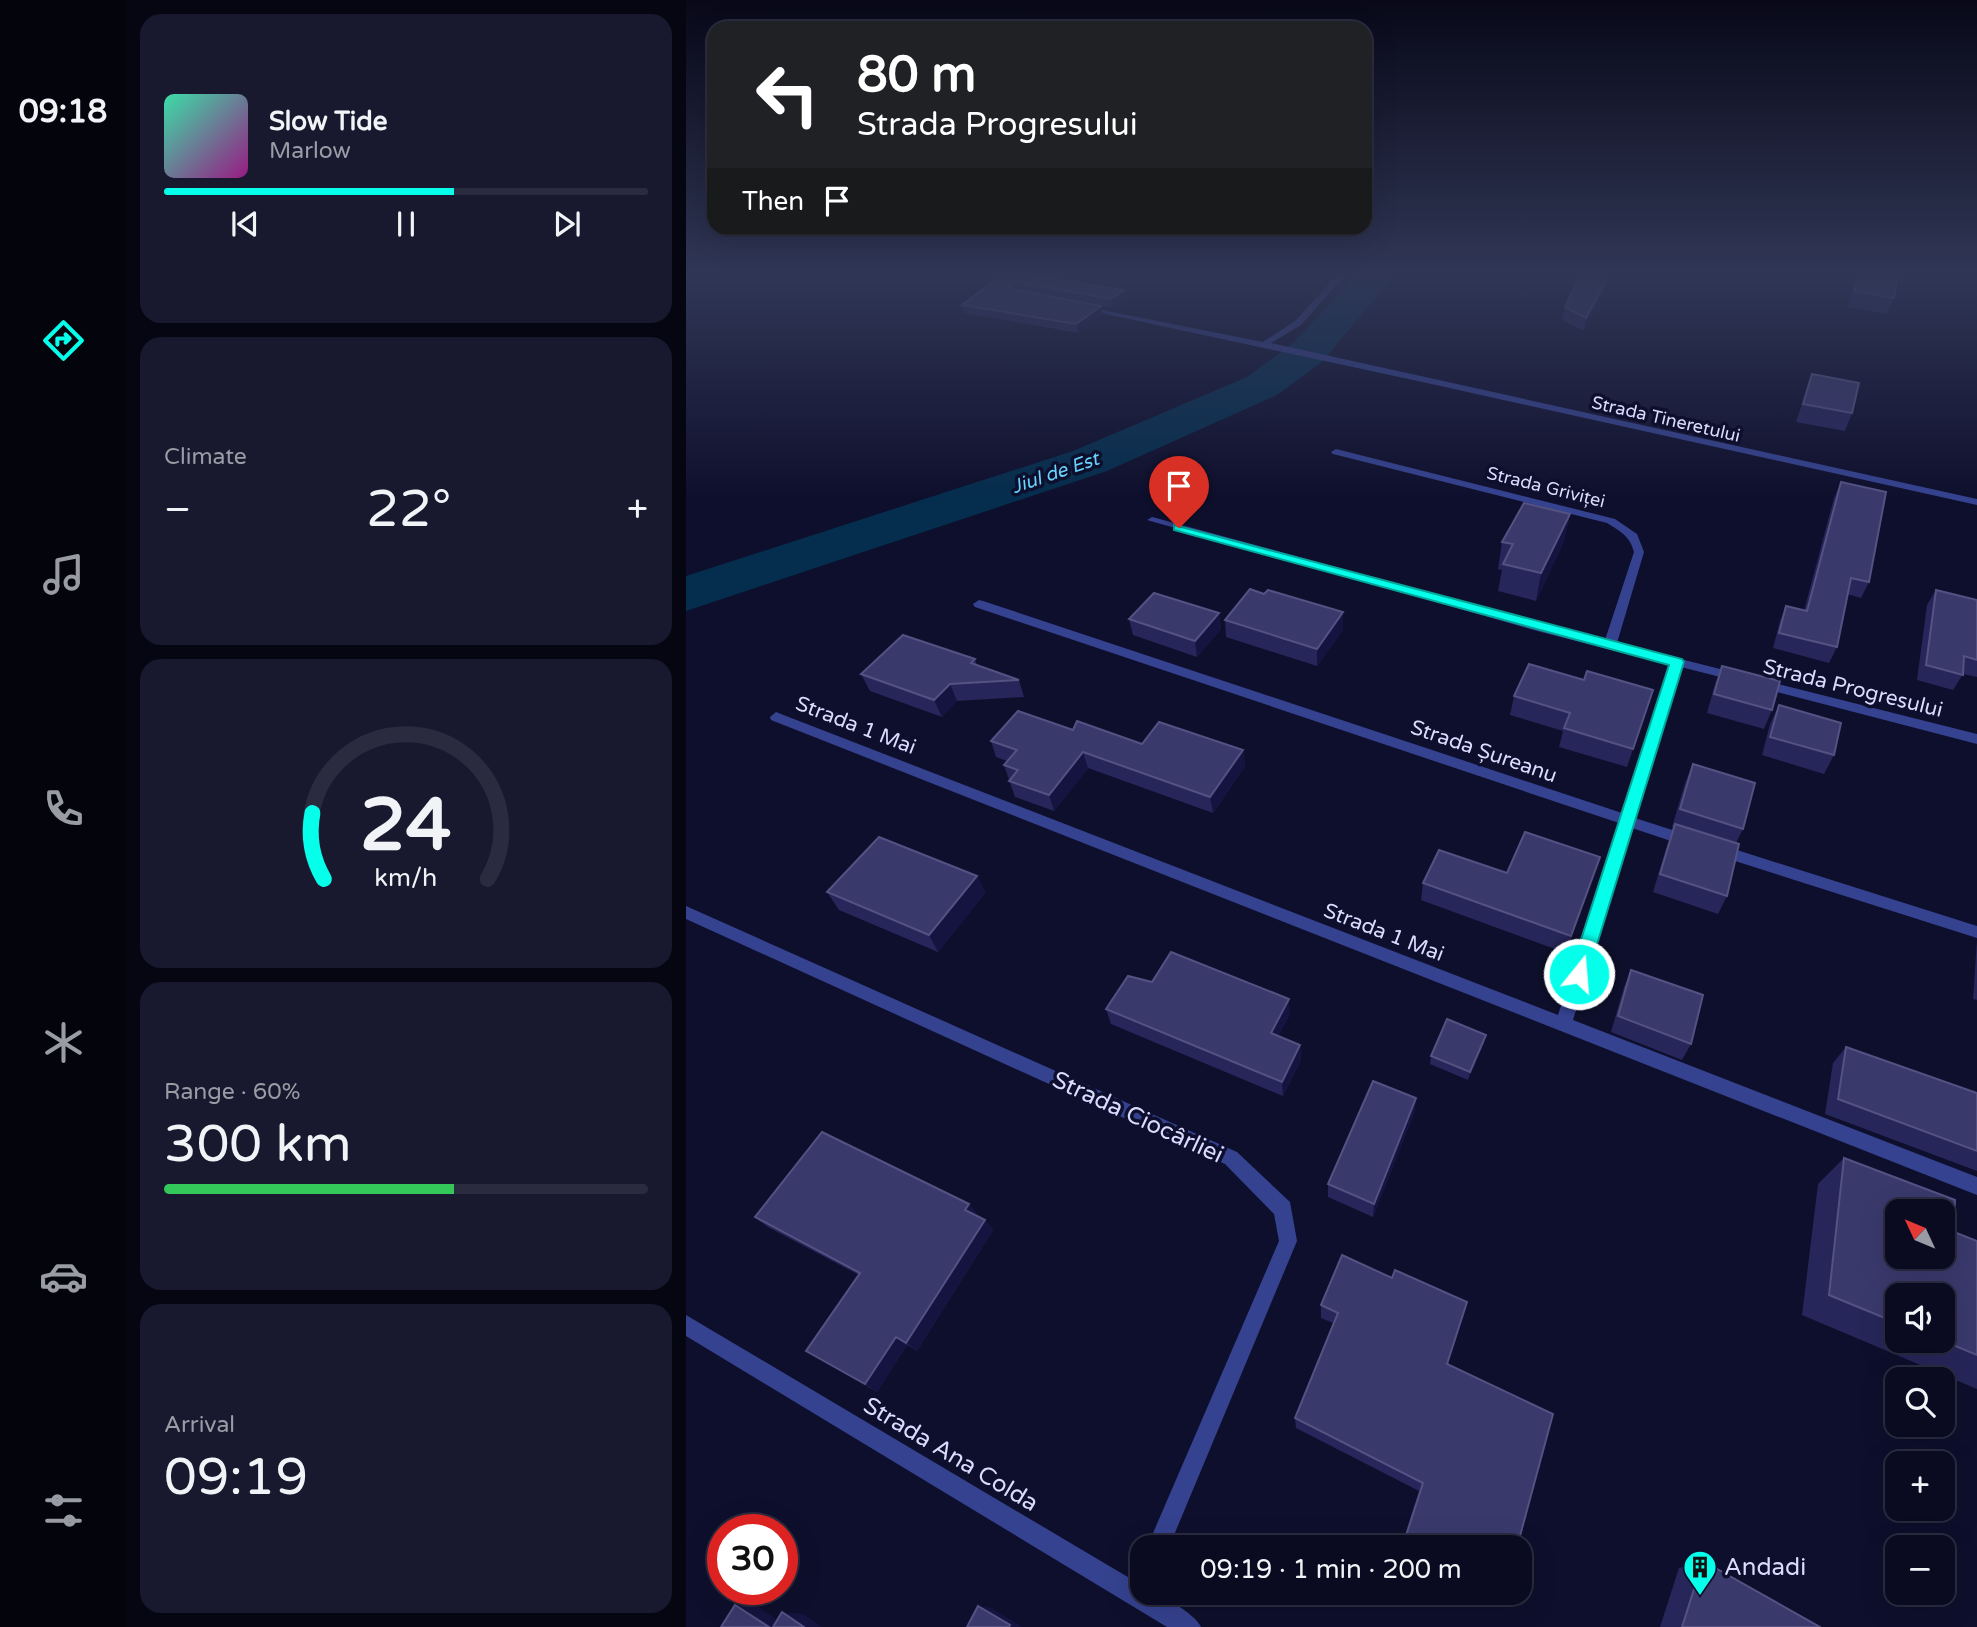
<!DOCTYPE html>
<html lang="en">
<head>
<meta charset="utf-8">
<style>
  :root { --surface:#0a0b21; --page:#18192e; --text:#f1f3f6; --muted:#999ba5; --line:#2a2b3f; --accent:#05ffeb }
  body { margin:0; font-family:"Varela Round",sans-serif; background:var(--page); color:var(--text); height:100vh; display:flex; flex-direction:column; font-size:26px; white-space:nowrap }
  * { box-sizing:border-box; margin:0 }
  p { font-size:23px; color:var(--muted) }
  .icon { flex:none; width:38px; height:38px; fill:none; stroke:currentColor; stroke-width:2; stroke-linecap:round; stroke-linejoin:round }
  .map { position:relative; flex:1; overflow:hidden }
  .panel { display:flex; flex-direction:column; gap:14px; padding:14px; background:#060612; width:560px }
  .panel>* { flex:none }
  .guide { position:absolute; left:21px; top:21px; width:665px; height:214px; border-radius:21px; box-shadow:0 7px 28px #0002,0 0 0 2px var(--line); background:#202124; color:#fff; overflow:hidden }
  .needle { width:46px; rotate:314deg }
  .fabs { position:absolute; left:1199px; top:1199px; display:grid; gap:14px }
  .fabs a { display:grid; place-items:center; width:70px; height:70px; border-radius:14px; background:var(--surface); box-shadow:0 7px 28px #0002,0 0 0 2px var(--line); font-size:35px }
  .speed { position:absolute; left:21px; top:1514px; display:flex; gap:14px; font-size:35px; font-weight:700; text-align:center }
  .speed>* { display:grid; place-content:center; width:91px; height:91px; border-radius:50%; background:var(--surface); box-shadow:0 7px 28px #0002,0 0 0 2px var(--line); line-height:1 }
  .speed .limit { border:10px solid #d22; background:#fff; color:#111 }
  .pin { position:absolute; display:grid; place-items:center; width:60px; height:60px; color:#fff; margin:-72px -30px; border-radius:50% 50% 50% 0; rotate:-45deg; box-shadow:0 0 7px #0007 }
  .pin .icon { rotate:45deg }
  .me { position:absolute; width:77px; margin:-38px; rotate:17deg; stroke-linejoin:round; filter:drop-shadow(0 0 5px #0008) }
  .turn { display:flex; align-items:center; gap:24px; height:147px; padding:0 35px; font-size:32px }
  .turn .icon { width:91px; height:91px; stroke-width:2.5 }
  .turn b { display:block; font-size:49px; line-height:60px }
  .then { display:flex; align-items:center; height:66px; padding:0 35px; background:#0003; gap:14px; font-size:26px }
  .big { font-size:52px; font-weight:600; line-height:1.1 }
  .panel .card { flex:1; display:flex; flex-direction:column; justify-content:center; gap:10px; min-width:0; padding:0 24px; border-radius:21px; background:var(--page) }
  .panel .dial { align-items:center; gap:0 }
  .dial svg { height:182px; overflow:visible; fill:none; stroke:var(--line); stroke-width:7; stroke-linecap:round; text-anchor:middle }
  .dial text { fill:var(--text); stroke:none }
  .song { display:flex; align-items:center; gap:21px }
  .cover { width:84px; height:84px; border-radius:10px; background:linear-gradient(135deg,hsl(160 70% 55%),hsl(310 70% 35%)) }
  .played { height:7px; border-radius:4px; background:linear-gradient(90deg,var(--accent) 60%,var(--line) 60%) }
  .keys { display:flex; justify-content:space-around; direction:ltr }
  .heat { display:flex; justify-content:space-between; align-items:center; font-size:38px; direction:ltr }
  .charge { height:10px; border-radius:5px; background:linear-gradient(90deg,#34c759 60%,var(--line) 0) }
  .trip { position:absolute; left:444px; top:1535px; width:402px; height:70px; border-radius:21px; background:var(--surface); box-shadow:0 7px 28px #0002,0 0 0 2px var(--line); font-weight:600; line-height:70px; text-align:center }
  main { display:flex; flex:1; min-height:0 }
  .tabs { display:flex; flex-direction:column; width:126px; justify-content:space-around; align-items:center; background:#04040d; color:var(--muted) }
  .tabs .icon { width:49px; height:49px }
  .tabs .selected { color:var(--accent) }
  .tabs b { font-size:32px; color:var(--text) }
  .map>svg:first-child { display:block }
</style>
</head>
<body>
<main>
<nav class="tabs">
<b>09:18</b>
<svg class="icon selected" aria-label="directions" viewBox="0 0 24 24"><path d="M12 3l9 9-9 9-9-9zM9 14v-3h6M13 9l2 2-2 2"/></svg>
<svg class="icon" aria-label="music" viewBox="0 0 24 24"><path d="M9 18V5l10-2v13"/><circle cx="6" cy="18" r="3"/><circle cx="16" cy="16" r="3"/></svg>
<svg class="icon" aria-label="phone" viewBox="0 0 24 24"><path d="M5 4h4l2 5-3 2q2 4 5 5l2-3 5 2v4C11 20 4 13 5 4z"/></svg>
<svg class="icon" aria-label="climate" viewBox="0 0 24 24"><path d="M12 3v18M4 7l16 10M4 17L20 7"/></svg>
<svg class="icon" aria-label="car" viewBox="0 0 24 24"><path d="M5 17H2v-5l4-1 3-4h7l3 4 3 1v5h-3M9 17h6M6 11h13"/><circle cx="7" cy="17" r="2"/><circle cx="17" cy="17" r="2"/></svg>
<svg class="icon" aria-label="filters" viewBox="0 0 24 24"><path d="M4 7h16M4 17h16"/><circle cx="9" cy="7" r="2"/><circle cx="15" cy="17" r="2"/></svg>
</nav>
<section class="panel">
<div class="card">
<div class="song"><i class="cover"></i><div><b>Slow Tide</b><p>Marlow</p></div></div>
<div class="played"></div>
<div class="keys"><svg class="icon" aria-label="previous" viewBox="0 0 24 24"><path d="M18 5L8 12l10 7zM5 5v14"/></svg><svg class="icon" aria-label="pause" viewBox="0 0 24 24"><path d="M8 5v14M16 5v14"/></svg><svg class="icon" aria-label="next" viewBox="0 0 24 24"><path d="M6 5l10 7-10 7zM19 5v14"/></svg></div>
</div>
<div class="card"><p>Climate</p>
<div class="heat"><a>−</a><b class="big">22°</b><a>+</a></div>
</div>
<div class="card dial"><svg viewBox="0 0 100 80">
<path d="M14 69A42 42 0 1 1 86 69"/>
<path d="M14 69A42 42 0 0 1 9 40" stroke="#05ffeb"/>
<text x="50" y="56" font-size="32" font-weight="700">24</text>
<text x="50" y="72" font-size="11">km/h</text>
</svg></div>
<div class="card"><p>Range · 60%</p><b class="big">300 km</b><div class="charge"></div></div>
<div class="card"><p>Arrival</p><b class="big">09:19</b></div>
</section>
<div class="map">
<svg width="1291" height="1627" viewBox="0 0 1291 1627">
  <rect width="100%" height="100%" fill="#0e0f2c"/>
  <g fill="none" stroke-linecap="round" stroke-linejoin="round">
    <path fill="#052d4d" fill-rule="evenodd" d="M 673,272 L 711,272 L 636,362 L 591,395 L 421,471 L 0,611 L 0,576 L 387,451 L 561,377 L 606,344 Z"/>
    <g fill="#35428f" fill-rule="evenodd">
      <path d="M 654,272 L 662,272 L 615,325 L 585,343 L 1291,499 L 1291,505 L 732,381 L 392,308 L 396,306 L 577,342 L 609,321 Z"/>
      <path d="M 650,449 L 929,519 L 951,534 L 958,552 L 931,643 L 1050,673 L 1056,677 L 1050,681 L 995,667 L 949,818 L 1008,837 L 1010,841 L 1008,845 L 1003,847 L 946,828 L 887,1020 L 1291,1177 L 1291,1195 L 85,720 L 84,717 L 90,712 L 95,714 L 872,1015 L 933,823 L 289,607 L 287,604 L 293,600 L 297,601 L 936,813 L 984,665 L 855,632 L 461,520 L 466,517 L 470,518 L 919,640 L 948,552 C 944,536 934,531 921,523 L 647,454 L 645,452 Z"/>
      <path d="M 1076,680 L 1291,734 L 1291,744 L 1072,687 L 1070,684 L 1072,681 Z"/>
      <path d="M 1032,844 L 1291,926 L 1291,938 L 1027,854 L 1025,850 L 1027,846 Z"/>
      <path d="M 0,906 L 551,1152 L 604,1202 L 611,1241 L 483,1547 L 461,1547 L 593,1241 L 588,1214 L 539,1164 L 0,919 Z"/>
      <path d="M 0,1315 L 457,1586 L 457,1592 C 472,1592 509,1613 515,1627 L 481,1627 L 0,1336 Z"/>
    </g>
  </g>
  <g fill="#27265a" fill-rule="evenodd">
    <path d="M 891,272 L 930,272 L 898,331 L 876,320 L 879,307 L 895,272 Z"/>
    <path d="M 1172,272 L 1213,272 L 1208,298 L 1201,314 L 1162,307 Z"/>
    <path d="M 316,275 L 439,299 L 426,308 L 332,290 L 416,315 L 392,333 L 278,313 L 276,305 Z"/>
    <path d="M 1126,374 L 1166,413 L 1159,431 L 1110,422 Z"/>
    <path d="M 1155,482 L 1183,582 L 1175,598 L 1161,594 L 1151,647 L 1143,663 L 1087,648 L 1094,621 L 1100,606 L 1118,611 L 1148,498 Z"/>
    <path d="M 884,514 L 878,541 L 850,601 L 812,591 L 816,570 L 812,569 L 816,542 Z"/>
    <path d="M 1250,590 L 1291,600 L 1291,677 L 1277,674 L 1267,690 L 1231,680 L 1241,605 Z"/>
    <path d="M 657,612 L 657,630 L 631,666 L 540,637 L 539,620 Z"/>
    <path d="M 533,613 L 535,629 L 511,657 L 447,635 L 443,619 Z"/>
    <path d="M 289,659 L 291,665 L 333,680 L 338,697 L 271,701 L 256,717 L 184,691 L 175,674 Z"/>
    <path d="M 1036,666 L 1086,710 L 1078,729 L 1021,713 L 1029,684 Z"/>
    <path d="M 898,680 L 967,690 L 941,767 L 873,747 L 877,731 L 824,715 L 828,696 Z"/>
    <path d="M 1093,705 L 1148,755 L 1138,774 L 1076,755 L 1084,724 Z"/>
    <path d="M 387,730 L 456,744 L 557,750 L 559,766 L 527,813 L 402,768 L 368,811 L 329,797 L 318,765 L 321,761 L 310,757 L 305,741 Z"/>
    <path d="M 1007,764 L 1057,829 L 1050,843 L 1041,896 L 1032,914 L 967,892 L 982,842 L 988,828 L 986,827 L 999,783 Z"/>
    <path d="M 914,857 L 880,953 L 735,900 L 737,883 L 821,873 Z"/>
    <path d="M 291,876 L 299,893 L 252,952 L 153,910 L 141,892 Z"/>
    <path d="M 1291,940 L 1291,1000 L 1287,999 Z"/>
    <path d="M 945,970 L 1005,1044 L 996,1060 L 925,1032 L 938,987 Z"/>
    <path d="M 420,1009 L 604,1014 L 592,1036 L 614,1045 L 615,1060 L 597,1096 L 425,1024 Z"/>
    <path d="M 798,1043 L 782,1080 L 744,1064 L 745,1056 Z"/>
    <path d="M 1160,1047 L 1291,1093 L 1291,1171 L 1139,1114 L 1147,1063 Z"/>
    <path d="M 730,1098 L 728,1113 L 687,1217 L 642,1197 L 642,1184 Z"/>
    <path d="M 1158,1158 L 1268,1232 L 1291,1241 L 1291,1389 L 1116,1315 L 1132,1184 ZM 1211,1295 L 1256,1340 L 1211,1340 Z"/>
    <path d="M 283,1204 L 291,1214 L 290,1216 L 299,1220 L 307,1230 L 231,1351 L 221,1345 L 191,1392 L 120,1351 L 173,1275 L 82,1227 L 69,1217 Z"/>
    <path d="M 635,1305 L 761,1364 L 831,1547 L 715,1547 L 733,1491 L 610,1428 L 609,1418 L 647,1323 L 635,1318 Z"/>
    <path d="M 1017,1561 L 1134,1627 L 974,1627 L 993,1568 Z"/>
    <path d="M 796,1592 L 819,1592 L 818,1597 L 811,1600 Z"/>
  </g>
  <g fill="#151440">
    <path d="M 925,272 L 930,272 L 898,331 L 900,318 Z"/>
    <path d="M 331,282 L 332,290 L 325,294 L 324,286 Z"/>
    <path d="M 438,290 L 439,299 L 426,308 L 425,299 Z"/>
    <path d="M 415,306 L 416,315 L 392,333 L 390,324 Z"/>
    <path d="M 884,514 L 878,541 L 850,601 L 855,573 Z"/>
    <path d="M 657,612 L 657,630 L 631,666 L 631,649 Z"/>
    <path d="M 533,613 L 535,629 L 511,657 L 509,641 Z"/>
    <path d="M 264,684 L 271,701 L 256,717 L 248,700 Z"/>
    <path d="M 557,750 L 559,766 L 527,813 L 524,797 Z"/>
    <path d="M 397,752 L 402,768 L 368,811 L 363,795 Z"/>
    <path d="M 291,876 L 299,893 L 252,952 L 243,935 Z"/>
    <path d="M 603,999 L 604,1014 L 586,1048 L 585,1033 Z"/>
    <path d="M 800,1035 L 798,1043 L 782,1080 L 784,1072 Z"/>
    <path d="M 614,1045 L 615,1060 L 597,1096 L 596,1082 Z"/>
    <path d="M 730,1098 L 728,1113 L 687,1217 L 688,1204 Z"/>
    <path d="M 283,1204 L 291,1214 L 287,1221 L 279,1210 Z"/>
    <path d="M 299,1220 L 307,1230 L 231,1351 L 220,1343 Z"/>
    <path d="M 210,1337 L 221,1345 L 191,1392 L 179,1384 Z"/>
    <path d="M 49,1605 L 72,1607 L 102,1627 L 83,1627 Z"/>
    <path d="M 292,1606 L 306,1608 L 336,1627 L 323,1627 Z"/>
    <path d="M 96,1612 L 117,1614 L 136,1627 L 118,1627 Z"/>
  </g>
  <g fill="#3a396c" stroke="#535283" stroke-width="2" fill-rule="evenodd">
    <path d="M 896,272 L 925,272 L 900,318 L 879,307 Z"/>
    <path d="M 1174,272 L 1213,272 L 1208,298 L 1168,291 Z"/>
    <path d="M 316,275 L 360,277 L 438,290 L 425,299 L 331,282 L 324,286 L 326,289 L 415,306 L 390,324 L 276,305 Z"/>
    <path d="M 1126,374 L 1173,383 L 1166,413 L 1117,404 Z"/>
    <path d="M 1155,482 L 1200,492 L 1183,582 L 1165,578 L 1151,647 L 1093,633 L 1100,606 L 1121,611 Z"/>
    <path d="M 838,503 L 884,514 L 855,573 L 817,564 L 827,544 L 816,542 Z"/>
    <path d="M 564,589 L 578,594 L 582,590 L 657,612 L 631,649 L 539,620 Z"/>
    <path d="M 1250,590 L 1291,600 L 1291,660 L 1278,656 L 1277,675 L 1240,665 Z"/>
    <path d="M 468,593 L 533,613 L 509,641 L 443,619 Z"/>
    <path d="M 217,635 L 289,659 L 285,663 L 333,680 L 264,684 L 248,700 L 175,674 Z"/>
    <path d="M 843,664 L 898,680 L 901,671 L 967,690 L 947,749 L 878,728 L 884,713 L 828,696 Z"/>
    <path d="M 1036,666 L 1094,681 L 1086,710 L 1028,694 Z"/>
    <path d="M 1093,705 L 1155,723 L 1148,755 L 1084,737 Z"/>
    <path d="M 332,711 L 387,730 L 391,721 L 456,744 L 473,722 L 557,750 L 524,797 L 397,752 L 363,795 L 323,781 L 332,770 L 318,765 L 331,750 L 305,741 Z"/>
    <path d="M 1007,764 L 1069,783 L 1057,829 L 994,809 Z"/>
    <path d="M 989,824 L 1053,844 L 1041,896 L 974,874 Z"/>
    <path d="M 839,832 L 914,857 L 885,936 L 737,883 L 753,850 L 821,873 Z"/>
    <path d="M 193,837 L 291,876 L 243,935 L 141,892 Z"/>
    <path d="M 485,952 L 603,999 L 585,1033 L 614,1045 L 596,1082 L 420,1009 L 442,976 L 466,982 Z"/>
    <path d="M 945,970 L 1017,995 L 1005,1044 L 932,1016 Z"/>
    <path d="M 761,1019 L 800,1035 L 784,1072 L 745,1056 Z"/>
    <path d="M 1160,1047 L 1291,1093 L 1291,1151 L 1152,1099 Z"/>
    <path d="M 687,1081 L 730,1098 L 688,1204 L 642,1184 Z"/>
    <path d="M 136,1132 L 283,1204 L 279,1210 L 299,1220 L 220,1343 L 210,1337 L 179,1384 L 120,1351 L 174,1273 L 69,1217 Z"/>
    <path d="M 1158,1158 L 1269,1200 L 1268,1232 L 1291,1241 L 1291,1355 L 1255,1340 L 1256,1340 L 1256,1295 L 1211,1295 L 1211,1323 L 1143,1295 ZM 1211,1211 L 1256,1211 L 1256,1256 L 1211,1256 Z"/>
    <path d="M 656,1255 L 706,1278 L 709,1270 L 781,1302 L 761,1364 L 867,1414 L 831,1547 L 721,1547 L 717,1545 L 737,1483 L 609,1418 L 652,1313 L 635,1305 Z"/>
    <path d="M 1017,1561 L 1134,1627 L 996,1627 Z"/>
    <path d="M 809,1592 L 819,1592 L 818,1597 Z"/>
    <path d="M 49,1605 L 83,1627 L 35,1627 Z"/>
    <path d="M 292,1606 L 324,1625 L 323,1627 L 281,1627 Z"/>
    <path d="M 96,1612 L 118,1627 L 87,1627 Z"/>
  </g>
  <linearGradient id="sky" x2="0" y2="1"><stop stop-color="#080818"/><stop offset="0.55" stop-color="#303756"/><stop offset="1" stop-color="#303756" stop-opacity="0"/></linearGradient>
  <rect width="1291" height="499" fill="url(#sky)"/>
  <path fill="#05ffeb" stroke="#03a699" stroke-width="2" d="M 488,525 L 996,659 L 998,662 L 900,980 L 893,982 L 884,974 L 983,665 L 488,530 Z"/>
  <defs>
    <symbol id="building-pin" viewBox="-11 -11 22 30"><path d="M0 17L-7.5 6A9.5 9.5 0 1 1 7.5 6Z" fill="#05ffeb" stroke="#0e0f2c"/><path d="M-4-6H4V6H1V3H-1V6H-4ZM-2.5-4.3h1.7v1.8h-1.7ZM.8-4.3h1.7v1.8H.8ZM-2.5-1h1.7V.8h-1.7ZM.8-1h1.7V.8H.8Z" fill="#111"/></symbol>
  </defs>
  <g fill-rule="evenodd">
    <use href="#building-pin" x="995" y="1548" width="38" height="52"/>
  </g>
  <g text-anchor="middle" stroke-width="7" stroke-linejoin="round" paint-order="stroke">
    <g font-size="18" fill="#d9dbff" stroke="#0e0f2c">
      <text transform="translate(980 419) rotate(13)" y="6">Strada Tineretului</text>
      <text transform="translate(860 487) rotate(14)" y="6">Strada Griviței</text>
    </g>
    <g font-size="19" font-style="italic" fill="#67d4ff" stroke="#0e0f2c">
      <text transform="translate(369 472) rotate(-19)" y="7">Jiul de Est</text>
    </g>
    <g font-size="21" fill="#d9dbff" stroke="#0e0f2c">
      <text transform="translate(1167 688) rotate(14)" y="7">Strada Progresului</text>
      <text transform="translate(170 725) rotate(21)" y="7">Strada 1 Mai</text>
      <text transform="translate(798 751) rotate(19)" y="7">Strada Șureanu</text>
      <text transform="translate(698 932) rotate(21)" y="7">Strada 1 Mai</text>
    </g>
    <g font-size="24" fill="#d9dbff" stroke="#0e0f2c">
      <text transform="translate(452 1117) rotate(25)" y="8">Strada Ciocârliei</text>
      <text transform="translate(265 1454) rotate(31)" y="8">Strada Ana Colda</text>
    </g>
    <g font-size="24" fill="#d9dbff" stroke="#0e0f2c" text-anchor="start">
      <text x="1038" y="1575">Andadi</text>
    </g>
  </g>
</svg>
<div class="fabs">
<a><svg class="needle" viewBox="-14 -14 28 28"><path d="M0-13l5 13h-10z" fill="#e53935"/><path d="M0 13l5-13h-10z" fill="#999ba5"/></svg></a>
<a><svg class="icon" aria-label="sound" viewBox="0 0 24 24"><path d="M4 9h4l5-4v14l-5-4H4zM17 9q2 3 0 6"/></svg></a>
<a><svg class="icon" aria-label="search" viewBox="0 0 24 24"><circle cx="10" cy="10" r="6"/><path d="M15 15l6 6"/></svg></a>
<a>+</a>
<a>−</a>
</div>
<div class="speed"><div class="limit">30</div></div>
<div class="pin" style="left:493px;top:528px;background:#d93025"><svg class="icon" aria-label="arrive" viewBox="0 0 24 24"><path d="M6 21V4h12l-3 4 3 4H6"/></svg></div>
<svg class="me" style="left:893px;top:974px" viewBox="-20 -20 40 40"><circle r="17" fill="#05ffeb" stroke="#fff" stroke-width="3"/><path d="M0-11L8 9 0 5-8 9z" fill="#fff"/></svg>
<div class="trip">09:19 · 1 min · 200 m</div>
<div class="guide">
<div class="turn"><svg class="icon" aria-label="left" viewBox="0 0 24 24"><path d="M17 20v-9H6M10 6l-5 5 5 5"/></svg><div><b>80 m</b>Strada Progresului</div></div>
<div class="then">Then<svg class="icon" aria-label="arrive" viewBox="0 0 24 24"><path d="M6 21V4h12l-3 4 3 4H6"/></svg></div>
</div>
</div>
</main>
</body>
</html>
